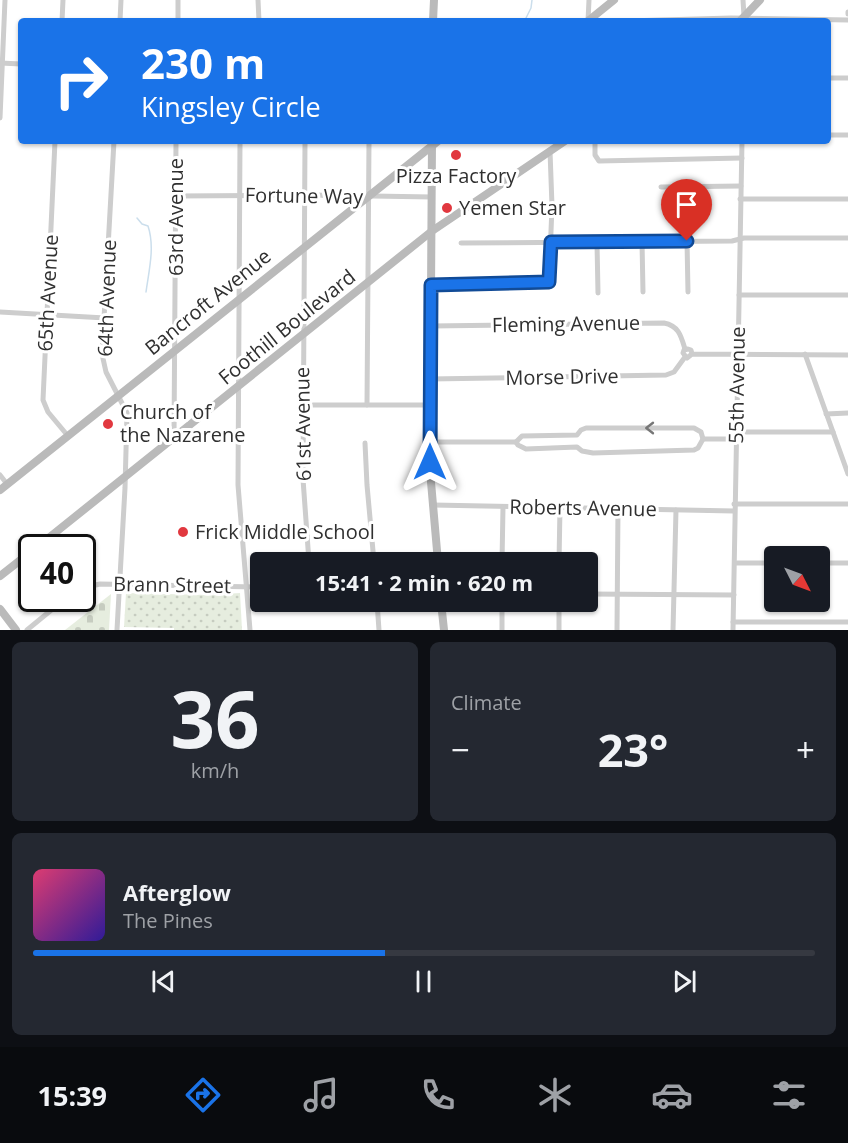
<!DOCTYPE html>
<html lang="en">
<head>
<meta charset="utf-8">
<style>
  :root { --surface:#171b24; --page:#242831; --text:#f1f3f6; --muted:#9ea1a6; --line:#363941; --accent:#1a73e8 }
  body { margin:0; font-family:"Open Sans",sans-serif; background:var(--page); color:var(--text); height:100vh; display:flex; flex-direction:column; font-size:22px; white-space:nowrap }
  * { box-sizing:border-box; margin:0 }
  p { font-size:20px; color:var(--muted) }
  .icon { flex:none; width:33px; height:33px; fill:none; stroke:currentColor; stroke-width:2; stroke-linecap:round; stroke-linejoin:round }
  .map { position:relative; height:630px; overflow:hidden }
  .sheet { display:flex; flex-direction:column; gap:12px; padding:12px; background:#0d0f14; flex:1 }
  .sheet>* { flex:none }
  .guide { position:absolute; left:18px; top:18px; width:813px; height:126px; border-radius:6px; box-shadow:0 2px 4px #0004; background:#1a73e8; color:#fff; overflow:hidden }
  .needle { width:39px; rotate:132deg }
  .tools { position:absolute; left:764px; top:546px; display:grid; gap:12px }
  .tools a { display:grid; place-items:center; width:66px; height:66px; border-radius:6px; background:var(--surface); box-shadow:0 2px 4px #0004; font-size:30px }
  .speed { position:absolute; left:18px; top:534px; display:flex; gap:12px; font-size:30px; font-weight:700; text-align:center }
  .speed>* { display:grid; place-content:center; width:78px; height:78px; border-radius:50%; background:var(--surface); box-shadow:0 2px 4px #0004; line-height:1 }
  .speed .limit { border:3px solid #111; border-radius:9px; background:#fff; color:#111 }
  .pin { position:absolute; display:grid; place-items:center; width:51px; height:51px; color:#fff; margin:-62px -26px; border-radius:50% 50% 50% 0; rotate:-45deg; box-shadow:0 0 6px #0007 }
  .pin .icon { rotate:45deg }
  .me { position:absolute; width:66px; margin:-33px; rotate:0deg; stroke-linejoin:round; filter:drop-shadow(0 0 4px #0008) }
  .turn { display:flex; align-items:center; gap:21px; height:126px; padding:0 24px; font-size:27px }
  .turn .icon { width:78px; height:78px; stroke-width:2.5 }
  .turn b { display:block; font-size:42px; line-height:51px }
  .big { font-size:45px; font-weight:700; line-height:1.1 }
  .sheet .card { flex:1; display:flex; flex-direction:column; justify-content:center; gap:9px; min-width:0; padding:0 21px; border-radius:9px; background:var(--page) }
  .sheet .dial { align-items:center; gap:0 }
  .dial b { font-size:78px; line-height:1 }
  .song { display:flex; align-items:center; gap:18px }
  .cover { width:72px; height:72px; border-radius:9px; background:linear-gradient(135deg,hsl(340 70% 55%),hsl(250 70% 35%)) }
  .played { height:6px; border-radius:3px; background:linear-gradient(90deg,var(--accent) 45%,var(--line) 45%) }
  .keys { display:flex; justify-content:space-around; direction:ltr }
  .heat { display:flex; justify-content:space-between; align-items:center; font-size:33px; direction:ltr }
  .sheet .tiles { flex:1; display:grid; gap:12px; grid-template-columns:1fr 1fr }
  .card:last-child { grid-column:span 2 }
  .trip { position:absolute; left:250px; top:552px; width:348px; height:60px; border-radius:6px; background:var(--surface); box-shadow:0 2px 4px #0004; font-weight:700; line-height:60px; text-align:center }
  .menu { display:flex; height:96px; justify-content:space-around; align-items:center; background:#090b0e; color:var(--muted) }
  .menu .icon { width:42px; height:42px }
  .menu .on { color:var(--accent) }
  .menu b { font-size:27px; color:var(--text) }
  .map>svg:first-child { display:block }
</style>
</head>
<body>
<div class="map">
<svg width="848" height="630" viewBox="0 0 848 630">
  <defs>
    <pattern id="cemetery-stones" width="16" height="16" patternUnits="userSpaceOnUse" patternTransform="scale(1.5)"><rect width="16" height="16" fill="#e6eddf"/><path d="M2 7V4a2 2 0 0 1 4 0v3zM10 15v-3a2 2 0 0 1 4 0v3z" fill="#c6ccc0"/></pattern>
    <pattern id="park-dots" width="8" height="8" patternUnits="userSpaceOnUse" patternTransform="scale(1.5)"><rect width="8" height="8" fill="#e6eddf"/><path d="M2 2h.1M6 6h.1" fill="none" stroke="#c6ccc0" stroke-width="1.8" stroke-linecap="round"/></pattern>
  </defs>
  <rect width="100%" height="100%" fill="#fff"/>
  <path fill="url(#cemetery-stones)" d="M 111,594 L 109,630 L 65,630 Z"/>
  <path fill="url(#park-dots)" d="M 126,593 L 209,595 L 240,593 L 242,630 L 174,630 L 174,628 L 124,627 Z"/>
  <g fill="none" stroke-linecap="round" stroke-linejoin="round">
    <g stroke="#cbdeec" stroke-width="1.5">
      <path d="M 525,20 L 531,8 L 532,0"/>
      <path d="M 137,218 L 142,224 L 148,226 C 155,247 149,270 146,292"/>
    </g>
    <g stroke="#cdcdcd" stroke-width="5">
      <path d="M 258,0 L 259,21"/>
      <path d="M 743,0 L 744,16"/>
      <path d="M 848,12 L 848,14"/>
      <path d="M 62,21 L 63,0"/>
      <path d="M 120,21 L 121,0"/>
      <path d="M 178,21 L 178,0"/>
      <path d="M 588,21 L 589,0"/>
      <path d="M 627,21 L 731,18 L 848,20"/>
      <path d="M 0,63 L 21,64"/>
      <path d="M 828,78 L 848,78"/>
      <path d="M 0,118 L 5,0"/>
      <path d="M 828,135 L 848,135"/>
      <path d="M 55,141 L 43,400 L 48,412 L 68,436"/>
      <path d="M 114,141 L 102,354 L 106,372 L 127,413 L 125,488 L 117,630"/>
      <path d="M 240,141 L 238,485 L 250,630"/>
      <path d="M 305,141 L 303,479 L 309,562"/>
      <path d="M 595,141 L 595,155 L 599,161 L 742,158"/>
      <path d="M 661,187 L 741,186"/>
      <path d="M 175,196 L 312,195 L 432,197"/>
      <path d="M 740,199 L 848,199"/>
      <path d="M 687,241 L 688,292"/>
      <path d="M 642,242 L 643,292"/>
      <path d="M 461,243 L 732,241 L 744,238 L 848,238"/>
      <path d="M 597,243 L 598,293"/>
      <path d="M 431,285 L 549,282 L 552,206 L 550,151"/>
      <path d="M 739,295 L 848,295"/>
      <path d="M 0,312 L 105,318"/>
      <path d="M 431,326 L 664,323 C 679,326 681,336 685,349"/>
      <path d="M 692,354 L 691,350 L 688,349 L 684,350 L 683,353 L 687,358 L 692,354 L 848,355"/>
      <path d="M 805,354 L 848,474"/>
      <path d="M 430,379 L 666,375 L 674,372 L 685,357"/>
      <path d="M 303,405 L 430,405"/>
      <path d="M 367,405 L 369,141"/>
      <path d="M 826,414 L 848,413"/>
      <path d="M 736,432 L 833,432"/>
      <path d="M 174,438 L 176,141"/>
      <path d="M 703,439 L 736,439"/>
      <path d="M 430,442 L 516,442"/>
      <path d="M 516,442 L 522,436 L 577,435 L 581,430 L 586,428 L 694,428 L 701,432 L 703,439"/>
      <path d="M 516,442 L 518,445 L 526,449 L 577,447 L 582,451 L 593,453 L 694,450 L 698,448 L 703,439"/>
      <path d="M 365,443 L 367,485 L 374,562"/>
      <path d="M 0,475 L 7,484"/>
      <path d="M 734,504 L 848,504"/>
      <path d="M 433,505 L 734,511"/>
      <path d="M 502,562 L 503,507"/>
      <path d="M 559,562 L 560,508"/>
      <path d="M 735,563 L 774,563"/>
      <path d="M 819,563 L 848,563"/>
      <path d="M 82,588 L 100,584 L 261,587"/>
      <path d="M 588,594 L 734,595"/>
      <path d="M 377,602 L 379,630"/>
      <path d="M 559,602 L 559,630"/>
      <path d="M 733,622 L 848,622"/>
      <path d="M 27,630 L 66,598"/>
      <path d="M 502,630 L 502,602"/>
      <path d="M 617,630 L 618,508"/>
      <path d="M 673,630 L 676,510"/>
      <path d="M 733,630 L 742,141"/>
    </g>
    <g stroke="#bababa" stroke-width="8">
      <path d="M 433,21 L 434,0"/>
      <path d="M 588,21 L 614,0"/>
      <path d="M 740,21 L 760,0"/>
      <path d="M 432,142 L 430,442 L 431,482 L 438,562"/>
      <path d="M 0,490 L 438,141"/>
      <path d="M 36,548 L 432,231 L 565,141"/>
      <path d="M 0,576 L 32,551"/>
      <path d="M 441,602 L 444,630"/>
      <path d="M 0,609 L 16,630"/>
    </g>
  </g>
  <defs><path id="oneway-chevron" d="M-2-3.5L2.5 0L-2 3.5" fill="none" stroke-width="1.6" stroke-linecap="round" stroke-linejoin="round" transform="scale(1.5)"/></defs>
  <use stroke="#777" href="#oneway-chevron" transform="translate(650 428) rotate(180)"/>
  <g fill="none" stroke-linecap="round" stroke-linejoin="round">
    <defs>
      <path id="route" d="M 430,462 L 431,285 L 549,282 L 551,242 L 687,241"/>
    </defs>
    <use href="#route" stroke="#114b97" stroke-width="15"/>
    <use href="#route" stroke="#1a73e8" stroke-width="10"/>
  </g>
  <g fill="#e1383f" stroke="#fff" stroke-width="2">
    <circle cx="456" cy="155" r="6"/>
    <circle cx="447" cy="208" r="6"/>
    <circle cx="108" cy="424" r="6"/>
    <circle cx="183" cy="532" r="6"/>
  </g>
  <g text-anchor="middle" stroke-width="6" stroke-linejoin="round" paint-order="stroke">
    <g font-size="20" fill="#303030" stroke="#fff" text-anchor="start">
      <text x="456" y="183" text-anchor="middle">Pizza Factory</text>
      <text x="459" y="215">Yemen Star</text>
      <text x="120" y="419">Church of<tspan x="120" dy="23">the Nazarene</tspan></text>
      <text x="195" y="539">Frick Middle School</text>
    </g>
    <g font-size="20" fill="#303030" stroke="#fff">
      <text transform="translate(304 196) rotate(1)" y="7">Fortune Way</text>
      <text transform="translate(176 217) rotate(-90)" y="7">63rd Avenue</text>
      <text transform="translate(48 293) rotate(-87)" y="7">65th Avenue</text>
      <text transform="translate(107 298) rotate(-88)" y="7">64th Avenue</text>
      <text transform="translate(208 302) rotate(-39)" y="7">Bancroft Avenue</text>
      <text transform="translate(566 324) rotate(-1)" y="7">Fleming Avenue</text>
      <text transform="translate(287 327) rotate(-39)" y="7">Foothill Boulevard</text>
      <text transform="translate(562 377) rotate(-1)" y="7">Morse Drive</text>
      <text transform="translate(737 385) rotate(-89)" y="7">55th Avenue</text>
      <text transform="translate(303 424) rotate(-91)" y="7">61st Avenue</text>
      <text transform="translate(583 508) rotate(1)" y="7">Roberts Avenue</text>
      <text transform="translate(172 585) rotate(1)" y="7">Brann Street</text>
    </g>
  </g>
</svg>
<div class="tools">
<a><svg class="needle" viewBox="-14 -14 28 28"><path d="M0-13l5 13h-10z" fill="#e53935"/><path d="M0 13l5-13h-10z" fill="#9ea1a6"/></svg></a>
</div>
<div class="speed"><div class="limit">40</div></div>
<div class="pin" style="left:687px;top:241px;background:#d93025"><svg class="icon" aria-label="arrive" viewBox="0 0 24 24"><path d="M6 21V4h12l-3 4 3 4H6"/></svg></div>
<svg class="me" style="left:430px;top:462px" viewBox="-20 -20 40 40"><path d="M0-17L14 15 0 8-14 15z" fill="#1a73e8" stroke="#fff" stroke-width="4"/></svg>
<div class="trip">15:41 · 2 min · 620 m</div>
<div class="guide">
<div class="turn"><svg class="icon" aria-label="right" viewBox="0 0 24 24"><path d="M7 20v-9h11M14 6l5 5-5 5"/></svg><div><b>230 m</b>Kingsley Circle</div></div>
</div>
</div>
<section class="sheet">
<div class="tiles">
<div class="card dial"><b>36</b><p>km/h</p></div>
<div class="card"><p>Climate</p>
<div class="heat"><a>−</a><b class="big">23°</b><a>+</a></div>
</div>
<div class="card">
<div class="song"><i class="cover"></i><div><b>Afterglow</b><p>The Pines</p></div></div>
<div class="played"></div>
<div class="keys"><svg class="icon" aria-label="previous" viewBox="0 0 24 24"><path d="M18 5L8 12l10 7zM5 5v14"/></svg><svg class="icon" aria-label="pause" viewBox="0 0 24 24"><path d="M8 5v14M16 5v14"/></svg><svg class="icon" aria-label="next" viewBox="0 0 24 24"><path d="M6 5l10 7-10 7zM19 5v14"/></svg></div>
</div>
</div>
</section>
<nav class="menu">
<b>15:39</b>
<svg class="icon on" aria-label="directions" viewBox="0 0 24 24"><path d="M12 3l9 9-9 9-9-9zM9 14v-3h6M13 9l2 2-2 2"/></svg>
<svg class="icon" aria-label="music" viewBox="0 0 24 24"><path d="M9 18V5l10-2v13"/><circle cx="6" cy="18" r="3"/><circle cx="16" cy="16" r="3"/></svg>
<svg class="icon" aria-label="phone" viewBox="0 0 24 24"><path d="M5 4h4l2 5-3 2q2 4 5 5l2-3 5 2v4C11 20 4 13 5 4z"/></svg>
<svg class="icon" aria-label="climate" viewBox="0 0 24 24"><path d="M12 3v18M4 7l16 10M4 17L20 7"/></svg>
<svg class="icon" aria-label="car" viewBox="0 0 24 24"><path d="M5 17H2v-5l4-1 3-4h7l3 4 3 1v5h-3M9 17h6M6 11h13"/><circle cx="7" cy="17" r="2"/><circle cx="17" cy="17" r="2"/></svg>
<svg class="icon" aria-label="filters" viewBox="0 0 24 24"><path d="M4 7h16M4 17h16"/><circle cx="9" cy="7" r="2"/><circle cx="15" cy="17" r="2"/></svg>
</nav>
</body>
</html>
